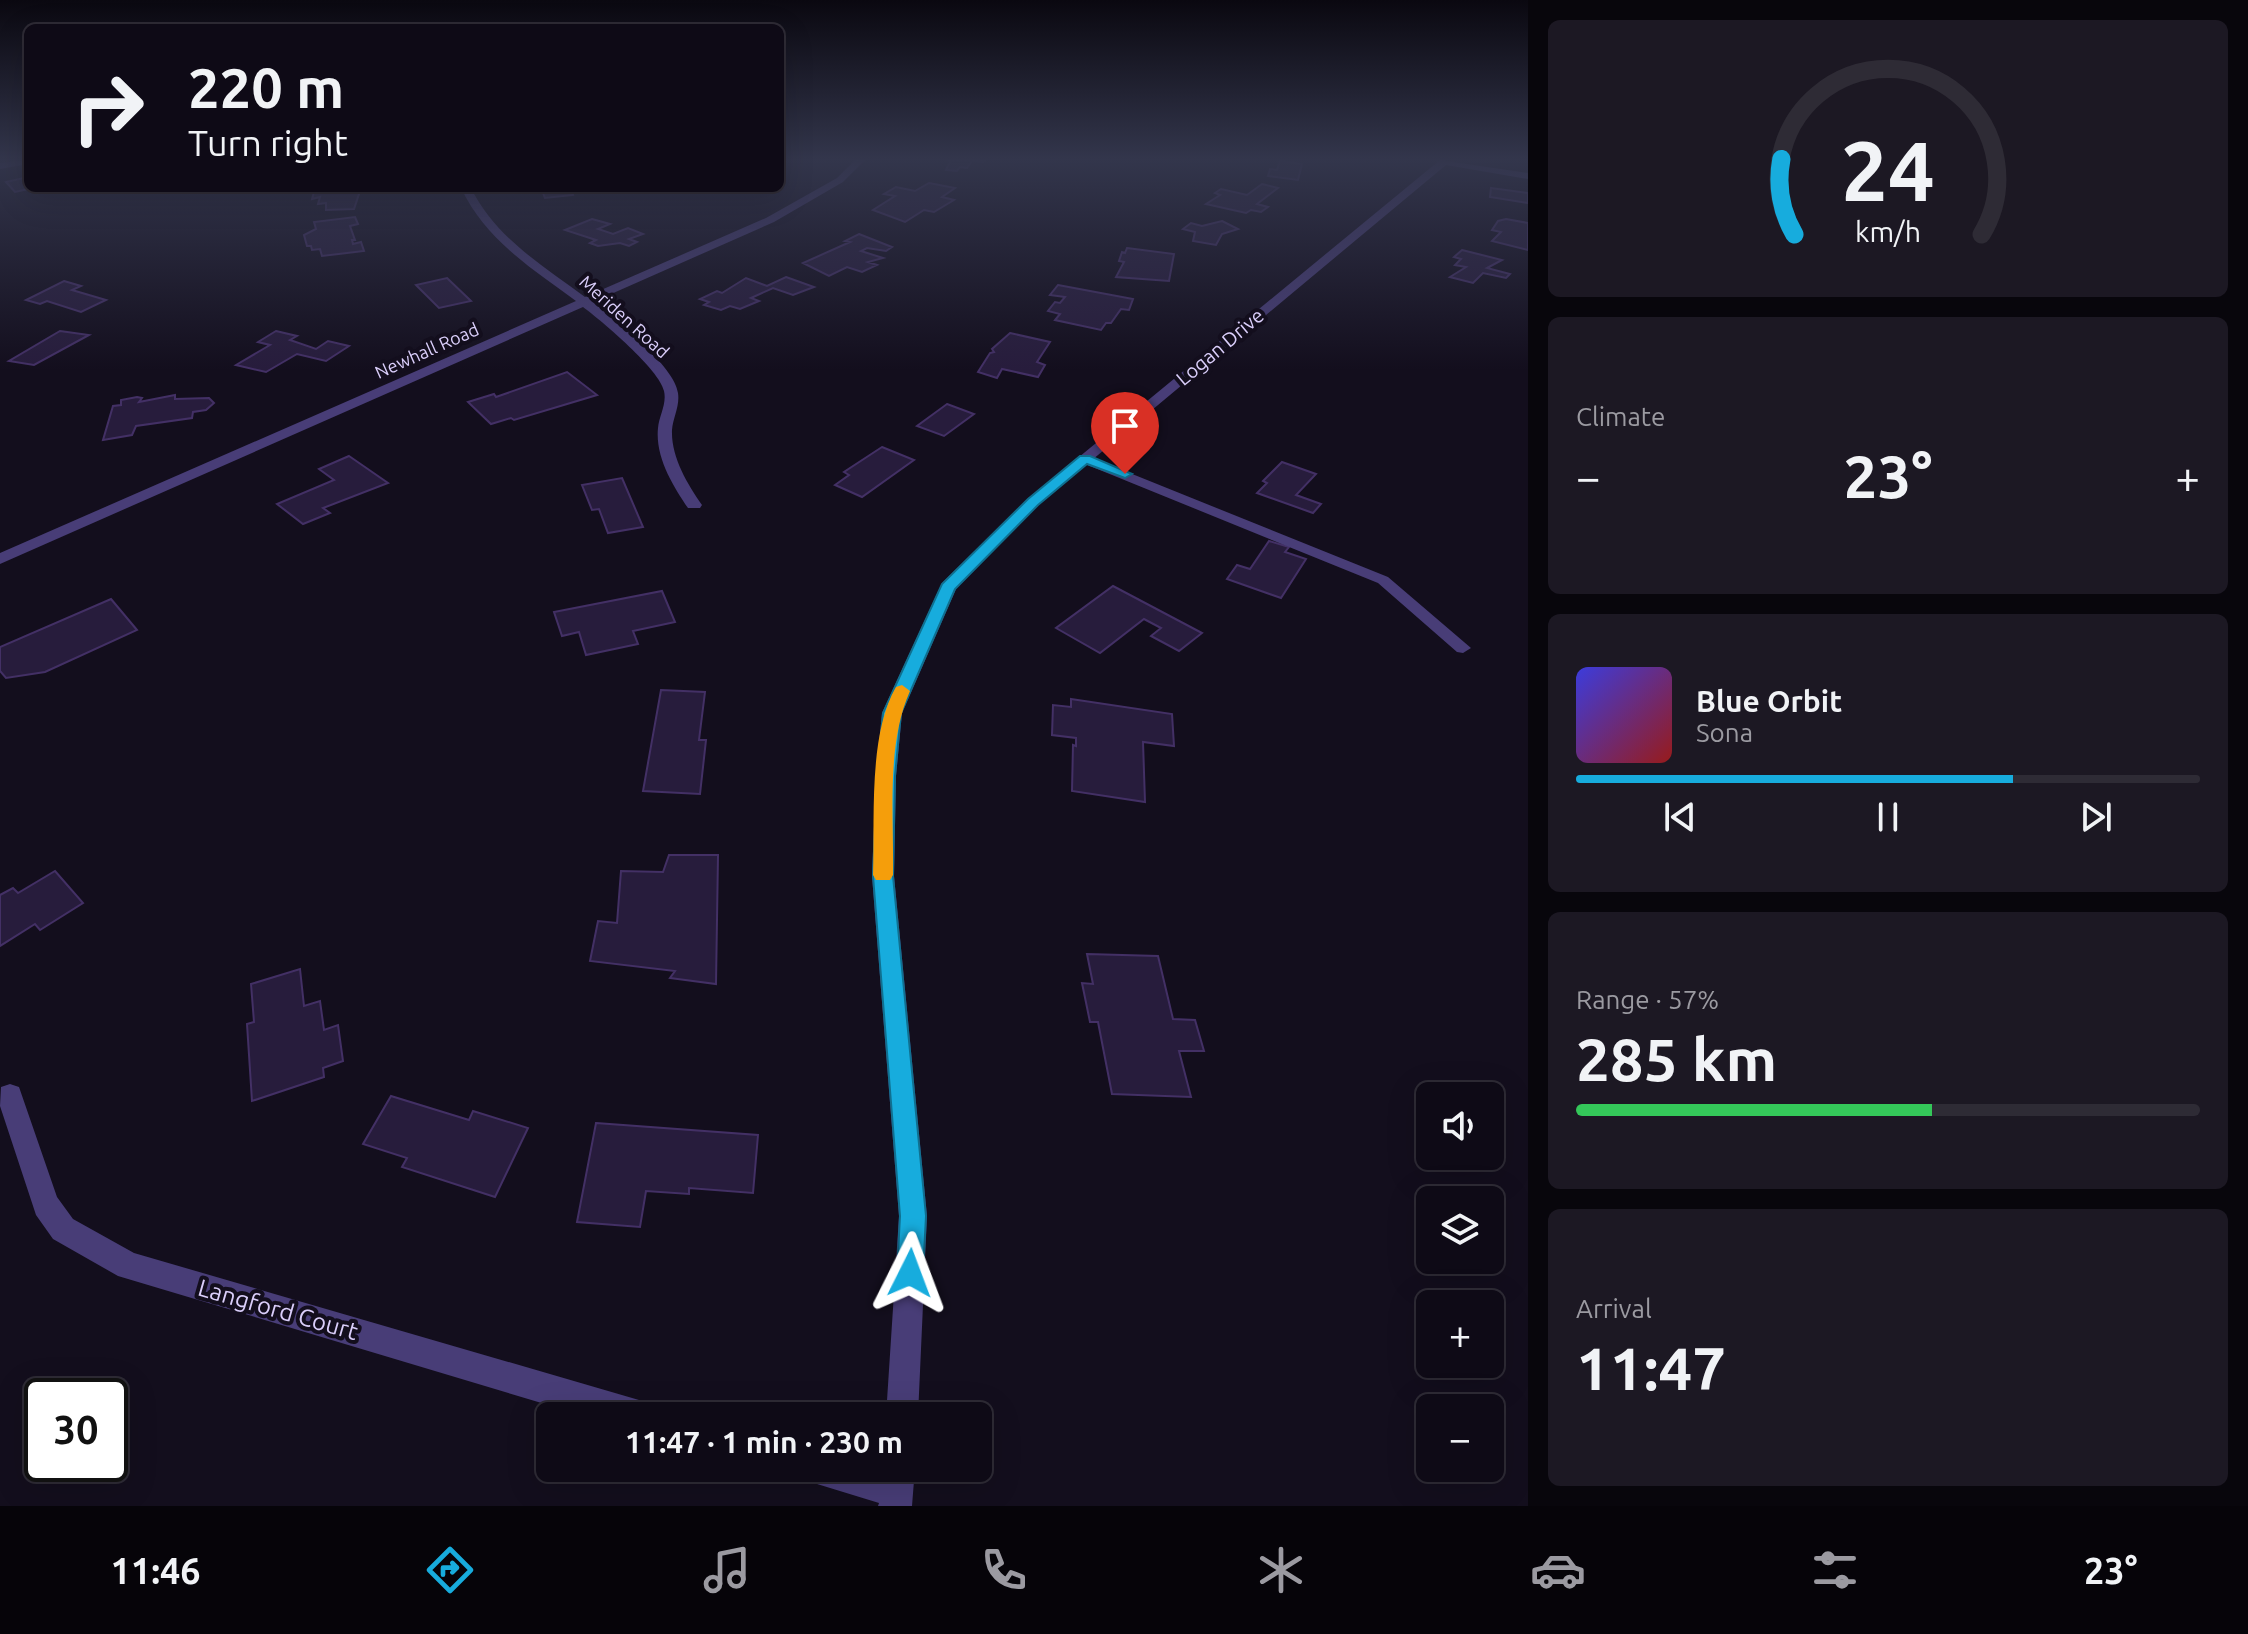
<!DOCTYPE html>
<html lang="en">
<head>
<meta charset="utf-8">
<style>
  :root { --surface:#0e0a16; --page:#1c1823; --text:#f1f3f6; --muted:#9b9aa1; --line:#2e2b35; --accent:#17acdd }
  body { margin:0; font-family:Ubuntu,sans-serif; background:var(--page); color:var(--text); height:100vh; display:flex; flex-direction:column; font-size:30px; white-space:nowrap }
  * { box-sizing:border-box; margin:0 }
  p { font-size:26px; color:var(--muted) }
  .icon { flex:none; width:44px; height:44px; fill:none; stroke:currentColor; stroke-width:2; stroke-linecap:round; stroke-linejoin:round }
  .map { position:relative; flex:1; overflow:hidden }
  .side { display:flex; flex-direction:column; gap:20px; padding:20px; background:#08060c; width:720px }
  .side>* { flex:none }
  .hud { position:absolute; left:24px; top:24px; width:760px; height:168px; border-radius:12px; box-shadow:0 8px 32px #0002,0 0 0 2px var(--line); background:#0e0a16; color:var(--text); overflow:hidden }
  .buttons { position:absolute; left:1416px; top:1082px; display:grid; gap:16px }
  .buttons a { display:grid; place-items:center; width:88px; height:88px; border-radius:12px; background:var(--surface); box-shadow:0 8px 32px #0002,0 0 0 2px var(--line); font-size:40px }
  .speed { position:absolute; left:24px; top:1378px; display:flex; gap:16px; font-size:40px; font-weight:700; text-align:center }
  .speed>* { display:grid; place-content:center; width:104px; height:104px; border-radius:50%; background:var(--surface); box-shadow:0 8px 32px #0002,0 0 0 2px var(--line); line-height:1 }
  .speed .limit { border:4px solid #111; border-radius:12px; background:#fff; color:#111 }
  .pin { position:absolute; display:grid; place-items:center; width:68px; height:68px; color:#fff; margin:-82px -34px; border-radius:50% 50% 50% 0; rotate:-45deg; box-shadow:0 0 8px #0007 }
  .pin .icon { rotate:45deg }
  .me { position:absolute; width:88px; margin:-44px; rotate:3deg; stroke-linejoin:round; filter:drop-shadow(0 0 6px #0008) }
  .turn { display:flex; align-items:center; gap:28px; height:168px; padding:0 32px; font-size:36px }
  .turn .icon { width:104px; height:104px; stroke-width:2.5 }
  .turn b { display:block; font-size:56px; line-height:68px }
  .big { font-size:60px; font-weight:700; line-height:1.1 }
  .side .widget { flex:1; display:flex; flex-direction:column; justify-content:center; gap:12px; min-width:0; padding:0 28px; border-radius:12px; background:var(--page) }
  .side .dial { align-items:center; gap:0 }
  .dial svg { height:208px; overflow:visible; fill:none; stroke:var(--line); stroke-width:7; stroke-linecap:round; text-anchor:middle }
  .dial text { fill:var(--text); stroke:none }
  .song { display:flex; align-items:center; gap:24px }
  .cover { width:96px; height:96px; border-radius:12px; background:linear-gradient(135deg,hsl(240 70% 55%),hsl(0 70% 35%)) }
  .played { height:8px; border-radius:4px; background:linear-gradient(90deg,var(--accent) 70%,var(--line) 70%) }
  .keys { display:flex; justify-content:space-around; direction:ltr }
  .heat { display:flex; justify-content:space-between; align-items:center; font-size:44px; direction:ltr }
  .charge { height:12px; border-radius:6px; background:linear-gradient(90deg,#34c759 57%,var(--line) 0) }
  .trip { position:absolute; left:536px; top:1402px; width:456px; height:80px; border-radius:12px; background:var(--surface); box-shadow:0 8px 32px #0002,0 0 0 2px var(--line); font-weight:700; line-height:80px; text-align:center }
  .menu { display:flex; height:128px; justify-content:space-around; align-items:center; background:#060409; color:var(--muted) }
  .menu .icon { width:56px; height:56px }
  .menu .selected { color:var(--accent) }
  .menu b { font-size:36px; color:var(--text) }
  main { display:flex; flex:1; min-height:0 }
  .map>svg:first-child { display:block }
</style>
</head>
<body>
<main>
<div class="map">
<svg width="1528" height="1506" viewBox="0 0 1528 1506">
  <rect width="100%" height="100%" fill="#130e1d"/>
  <g fill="#271c3c" stroke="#433065" stroke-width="2">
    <path d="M 947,160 L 985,160 L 983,162 L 972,161 L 967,168 L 960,167 L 957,171 L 946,170 L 950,162 Z"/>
    <path d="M 1280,161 L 1302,164 L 1298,180 L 1268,176 L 1270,169 L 1277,170 Z"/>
    <path d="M 28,177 L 28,188 L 33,188 L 15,192 L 6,182 Z"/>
    <path d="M 929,183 L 955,188 L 942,197 L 954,200 L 934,212 L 924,210 L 905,222 L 873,210 L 895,196 L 884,194 L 896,187 L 915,191 Z"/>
    <path d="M 1262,184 L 1278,188 L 1257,204 L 1268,207 L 1261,212 L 1251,210 L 1246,213 L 1206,204 L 1220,195 L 1215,193 L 1221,189 L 1247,195 Z"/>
    <path d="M 315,188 L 361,188 L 354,209 L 326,210 L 326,203 L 318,204 L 320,197 L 312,199 Z"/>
    <path d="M 541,188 L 580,188 L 571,189 L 573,195 L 545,198 Z"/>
    <path d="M 1491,188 L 1528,193 L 1528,203 L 1490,197 Z"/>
    <path d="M 355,217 L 358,224 L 350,226 L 355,240 L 352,240 L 353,244 L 361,242 L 364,251 L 322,256 L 320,249 L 312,250 L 311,246 L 307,246 L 304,235 L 316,229 L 314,222 Z"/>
    <path d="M 592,219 L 610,224 L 598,229 L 613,234 L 628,228 L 643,234 L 629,239 L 637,242 L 629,246 L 620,243 L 598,246 L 590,243 L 596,240 L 565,230 Z"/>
    <path d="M 1506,219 L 1528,223 L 1528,250 L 1492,241 L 1501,232 L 1492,230 L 1498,221 Z"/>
    <path d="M 1222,221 L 1238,229 L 1222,234 L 1216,245 L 1193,241 L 1195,232 L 1183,229 L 1191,223 L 1202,226 Z"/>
    <path d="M 859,234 L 892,247 L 886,251 L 867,248 L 861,251 L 883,258 L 868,262 L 877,265 L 862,272 L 847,267 L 829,276 L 803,263 L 850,242 L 845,241 Z"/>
    <path d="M 1127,248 L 1174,254 L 1169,281 L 1116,277 L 1124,262 L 1119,261 L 1122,252 L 1125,253 Z"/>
    <path d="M 1462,250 L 1502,260 L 1487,268 L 1510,274 L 1506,278 L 1483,273 L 1473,283 L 1450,277 L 1466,267 L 1455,265 L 1461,259 L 1454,257 Z"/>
    <path d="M 786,277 L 814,287 L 793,295 L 773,288 L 751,298 L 759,301 L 740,309 L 730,306 L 721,310 L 704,305 L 709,302 L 700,299 L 717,291 L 722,293 L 746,278 L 767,286 Z"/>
    <path d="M 447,278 L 471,301 L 439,308 L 416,285 Z"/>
    <path d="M 64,281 L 81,286 L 72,290 L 106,300 L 81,312 L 47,301 L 40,304 L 26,300 Z"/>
    <path d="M 1058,285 L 1133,299 L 1129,310 L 1121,309 L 1111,323 L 1106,323 L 1101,330 L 1055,320 L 1060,314 L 1048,311 L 1055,302 L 1060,303 L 1065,297 L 1050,295 Z"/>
    <path d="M 60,331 L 89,335 L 34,365 L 9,361 Z"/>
    <path d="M 276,331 L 297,336 L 290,340 L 316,349 L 328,341 L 349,346 L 326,361 L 297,354 L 266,372 L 236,365 L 270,345 L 258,342 Z"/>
    <path d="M 1010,333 L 1050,342 L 1037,362 L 1045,365 L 1038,377 L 1002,369 L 997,378 L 978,372 L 990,353 L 994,352 L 992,349 Z"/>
    <path d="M 567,372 L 597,395 L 514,420 L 511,418 L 491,424 L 468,402 L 494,394 L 496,397 Z"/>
    <path d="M 175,395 L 175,399 L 209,398 L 214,403 L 206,410 L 193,412 L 192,418 L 136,426 L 132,435 L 103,440 L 113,406 L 121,405 L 121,400 L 137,397 L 142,398 L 139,402 Z"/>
    <path d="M 947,404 L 974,414 L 944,436 L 917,426 Z"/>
    <path d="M 882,447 L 914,460 L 862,497 L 835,485 L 849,475 L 844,472 Z"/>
    <path d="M 349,456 L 388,483 L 323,508 L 330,513 L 303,524 L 277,504 L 334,480 L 319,469 Z"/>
    <path d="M 1282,462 L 1316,474 L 1296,495 L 1321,504 L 1313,513 L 1257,493 L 1267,483 L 1263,481 Z"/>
    <path d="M 622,478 L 643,527 L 608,533 L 599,509 L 592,510 L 582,485 Z"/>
    <path d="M 1269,541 L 1289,547 L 1285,552 L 1306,559 L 1281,598 L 1227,579 L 1237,565 L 1250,569 Z"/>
    <path d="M 1113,586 L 1202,633 L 1179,651 L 1151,636 L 1161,628 L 1144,619 L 1100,653 L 1056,628 Z"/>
    <path d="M 662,591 L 675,622 L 633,631 L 638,644 L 586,655 L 579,632 L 562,636 L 554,612 Z"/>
    <path d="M 111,599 L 137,630 L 45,672 L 6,678 L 0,671 L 0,647 Z"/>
    <path d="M 661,690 L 705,692 L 699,740 L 706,740 L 700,794 L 643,791 Z"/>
    <path d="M 1071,699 L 1172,714 L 1174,746 L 1143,742 L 1145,802 L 1072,791 L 1073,745 L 1076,746 L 1076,738 L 1052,735 L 1053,705 L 1071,707 Z"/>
    <path d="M 669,855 L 718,855 L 716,984 L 670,978 L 675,971 L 590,961 L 598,921 L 617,923 L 621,871 L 663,872 Z"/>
    <path d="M 55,871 L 83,903 L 40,930 L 35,924 L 0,946 L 0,895 L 13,888 L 18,893 Z"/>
    <path d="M 1087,954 L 1158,956 L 1173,1019 L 1195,1020 L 1204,1051 L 1179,1051 L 1191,1097 L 1112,1094 L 1098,1022 L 1090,1022 L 1082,983 L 1093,984 Z"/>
    <path d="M 300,969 L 304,1006 L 320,1001 L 324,1030 L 338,1025 L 343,1061 L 323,1068 L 324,1077 L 252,1101 L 247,1024 L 254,1022 L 251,984 Z"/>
    <path d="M 391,1096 L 469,1120 L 473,1111 L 528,1128 L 495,1197 L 402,1167 L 407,1158 L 363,1144 Z"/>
    <path d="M 596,1123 L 758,1135 L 753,1193 L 689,1188 L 689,1194 L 646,1191 L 640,1227 L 577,1222 Z"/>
  </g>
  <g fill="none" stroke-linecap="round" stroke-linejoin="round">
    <path fill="#483d77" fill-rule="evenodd" d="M 1085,455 L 1388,577 L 1471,648 L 1463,653 L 1457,652 L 1378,583 L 1080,462 L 1080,456 Z"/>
    <g fill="#483d77" fill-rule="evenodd">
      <path d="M 28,160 L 28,164 L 0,169 L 0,163 Z"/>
      <path d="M 855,160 L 865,160 L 843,182 L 774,222 L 593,302 C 614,319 675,366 678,393 C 680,406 673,418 672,430 C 671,457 687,483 702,505 L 700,508 L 688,508 C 673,486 655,457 658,428 C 659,416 667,404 664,391 C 660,370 602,321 583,307 L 0,564 L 0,553 L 576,301 C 531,268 486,240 461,188 L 471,188 C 496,238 542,265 585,297 L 766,218 L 837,178 Z"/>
      <path d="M 1440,160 L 1528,173 L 1528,179 L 1446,165 L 1038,505 L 956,589 L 902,713 L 896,776 L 894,876 L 927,1216 L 918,1416 L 886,1416 L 899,1216 L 872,876 L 876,776 L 882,713 L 942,583 L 1028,499 Z"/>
      <path d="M 10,1084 L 19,1087 L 57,1197 L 73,1219 L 134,1253 L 639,1400 L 650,1405 L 655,1416 L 585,1416 L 118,1276 L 53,1239 L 36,1215 L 0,1106 L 1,1087 Z"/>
      <path d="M 800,1468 L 873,1468 L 882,1471 L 883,1468 L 915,1468 L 912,1506 L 878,1506 L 879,1503 L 804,1480 Z"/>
    </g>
  </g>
  <linearGradient id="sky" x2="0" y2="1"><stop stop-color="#0a0810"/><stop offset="0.43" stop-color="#33364c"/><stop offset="1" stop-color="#33364c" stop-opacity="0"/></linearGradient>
  <rect width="1528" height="370" fill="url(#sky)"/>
  <path fill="#17acdd" stroke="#0f7090" stroke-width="2" d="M 1080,456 L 1090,456 L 1132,474 L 1125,478 L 1087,464 L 1038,505 L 955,589 L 901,713 L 895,776 L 893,876 L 926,1216 L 923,1273 L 919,1282 L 910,1286 L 901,1282 L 897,1273 L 900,1216 L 873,876 L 877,776 L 883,713 L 942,584 L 1028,499 Z"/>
  <path fill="#f59e0b" d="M 902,685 L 910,691 C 886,745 894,816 893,875 L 890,880 L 876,880 L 873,875 C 875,819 868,735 896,687 Z"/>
  <g text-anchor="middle" stroke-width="8" stroke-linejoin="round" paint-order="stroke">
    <g font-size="18" fill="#dacefa" stroke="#130e1d">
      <text transform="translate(624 317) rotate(42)" y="6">Meriden Road</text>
      <text transform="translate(427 351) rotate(-24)" y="6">Newhall Road</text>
    </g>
    <g font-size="20" fill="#dacefa" stroke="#130e1d">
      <text transform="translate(1220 347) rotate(-40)" y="7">Logan Drive</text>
    </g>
    <g font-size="24" fill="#dacefa" stroke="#130e1d">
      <text transform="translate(278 1310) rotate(16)" y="8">Langford Court</text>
    </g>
  </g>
</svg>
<div class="buttons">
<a><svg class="icon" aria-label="sound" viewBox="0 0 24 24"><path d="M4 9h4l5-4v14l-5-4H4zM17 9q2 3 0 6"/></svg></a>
<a><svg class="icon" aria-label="layers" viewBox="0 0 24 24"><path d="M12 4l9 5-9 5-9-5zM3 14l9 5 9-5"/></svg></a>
<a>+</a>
<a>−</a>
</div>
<div class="speed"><div class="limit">30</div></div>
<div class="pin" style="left:1125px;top:474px;background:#d93025"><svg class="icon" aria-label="arrive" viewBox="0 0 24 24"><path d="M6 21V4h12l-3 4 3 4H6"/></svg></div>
<svg class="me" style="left:910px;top:1273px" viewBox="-20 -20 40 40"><path d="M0-17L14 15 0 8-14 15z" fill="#17acdd" stroke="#fff" stroke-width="4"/></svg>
<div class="trip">11:47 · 1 min · 230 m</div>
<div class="hud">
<div class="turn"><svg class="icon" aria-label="right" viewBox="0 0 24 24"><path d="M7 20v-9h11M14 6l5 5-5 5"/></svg><div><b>220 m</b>Turn right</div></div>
</div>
</div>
<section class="side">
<div class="widget dial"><svg viewBox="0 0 100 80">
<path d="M14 69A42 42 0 1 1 86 69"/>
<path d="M14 69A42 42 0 0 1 9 40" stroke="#17acdd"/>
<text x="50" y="56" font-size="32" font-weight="700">24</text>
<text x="50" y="72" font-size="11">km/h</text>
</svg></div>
<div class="widget"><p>Climate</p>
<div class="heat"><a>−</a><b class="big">23°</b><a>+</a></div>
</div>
<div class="widget">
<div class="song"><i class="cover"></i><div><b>Blue Orbit</b><p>Sona</p></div></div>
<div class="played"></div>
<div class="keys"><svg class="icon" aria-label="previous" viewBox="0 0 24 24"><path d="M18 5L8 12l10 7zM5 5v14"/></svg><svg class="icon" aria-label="pause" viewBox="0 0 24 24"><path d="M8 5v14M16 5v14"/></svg><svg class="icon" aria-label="next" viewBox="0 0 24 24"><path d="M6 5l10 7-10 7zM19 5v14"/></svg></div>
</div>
<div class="widget"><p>Range · 57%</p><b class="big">285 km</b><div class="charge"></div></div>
<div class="widget"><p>Arrival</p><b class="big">11:47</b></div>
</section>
</main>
<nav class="menu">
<b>11:46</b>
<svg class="icon selected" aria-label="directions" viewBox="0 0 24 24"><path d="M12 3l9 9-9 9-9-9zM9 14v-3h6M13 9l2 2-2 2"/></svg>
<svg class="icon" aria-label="music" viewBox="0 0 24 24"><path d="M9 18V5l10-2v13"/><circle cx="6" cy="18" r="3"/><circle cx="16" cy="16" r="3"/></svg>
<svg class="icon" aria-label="phone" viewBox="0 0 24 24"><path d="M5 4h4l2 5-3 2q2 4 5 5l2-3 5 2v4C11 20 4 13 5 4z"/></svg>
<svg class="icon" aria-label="climate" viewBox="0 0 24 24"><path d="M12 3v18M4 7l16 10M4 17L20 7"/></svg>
<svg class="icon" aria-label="car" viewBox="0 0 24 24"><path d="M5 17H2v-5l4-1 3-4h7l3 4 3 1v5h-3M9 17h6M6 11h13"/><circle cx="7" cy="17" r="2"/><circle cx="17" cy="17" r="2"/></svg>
<svg class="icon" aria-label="filters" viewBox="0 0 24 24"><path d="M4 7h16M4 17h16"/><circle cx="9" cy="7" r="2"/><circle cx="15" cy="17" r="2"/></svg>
<b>23°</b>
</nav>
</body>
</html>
